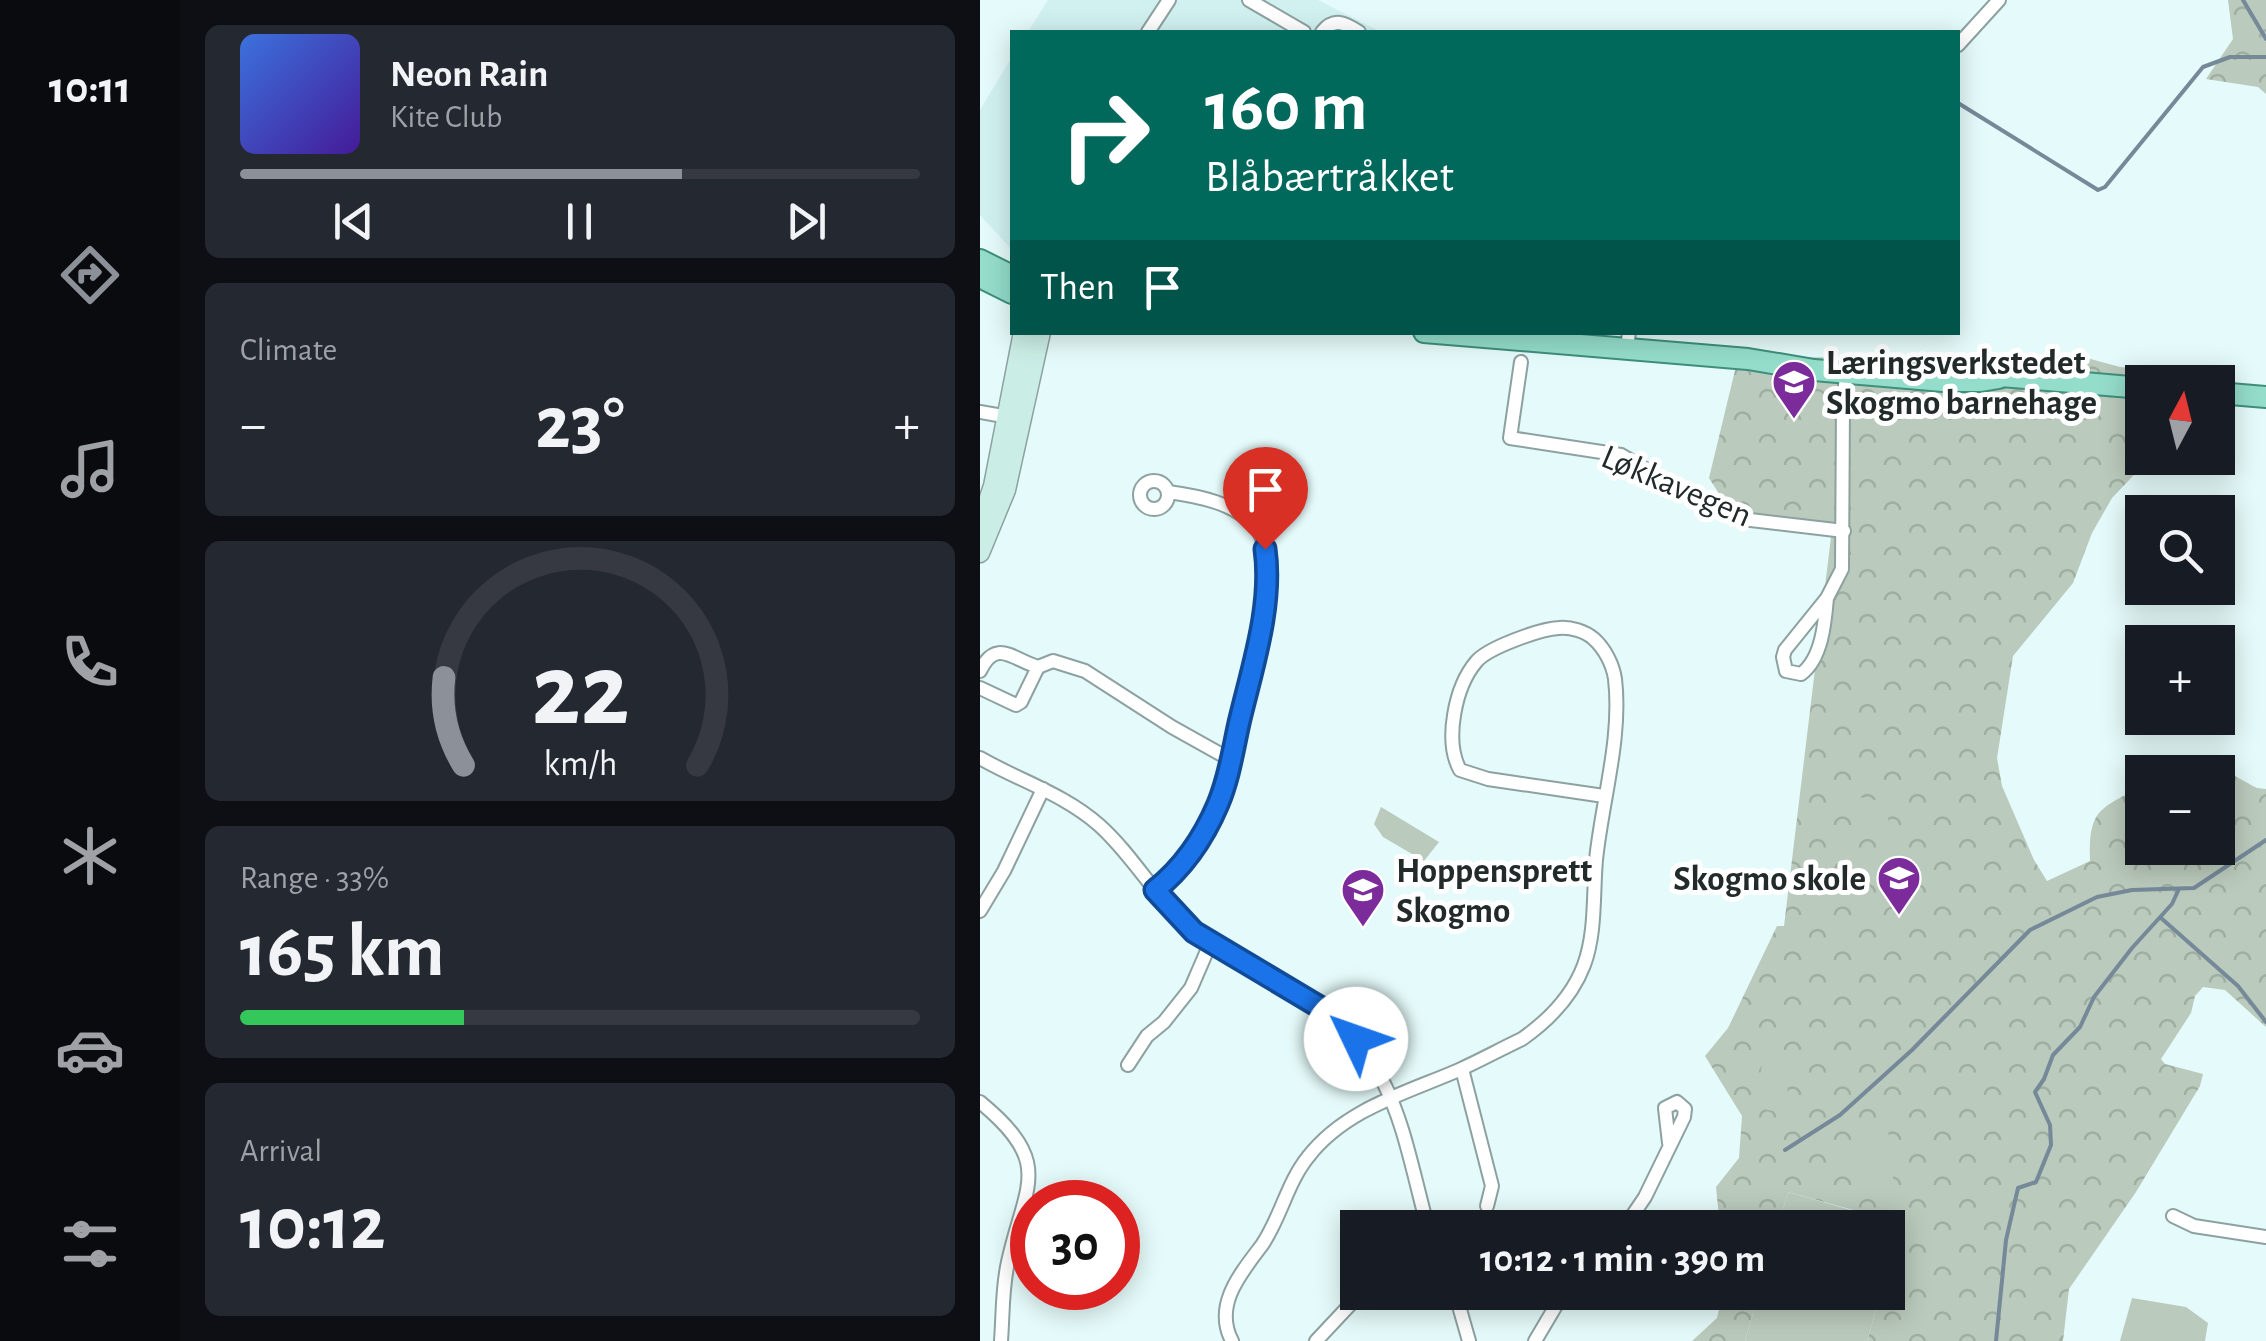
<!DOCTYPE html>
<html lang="en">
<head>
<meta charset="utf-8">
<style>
  :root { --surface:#171b24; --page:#242831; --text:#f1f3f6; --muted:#9ea1a6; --line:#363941; --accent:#8c9099 }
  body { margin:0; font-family:"Alegreya Sans",sans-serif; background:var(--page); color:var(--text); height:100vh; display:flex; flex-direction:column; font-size:38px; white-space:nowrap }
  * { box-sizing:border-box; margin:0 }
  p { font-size:32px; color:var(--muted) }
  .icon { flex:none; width:55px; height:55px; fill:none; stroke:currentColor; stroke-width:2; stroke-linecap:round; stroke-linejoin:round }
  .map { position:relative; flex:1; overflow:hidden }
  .drawer { display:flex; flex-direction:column; gap:25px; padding:25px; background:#0d0f14; width:800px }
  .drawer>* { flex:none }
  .hud { position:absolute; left:30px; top:30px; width:950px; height:305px; border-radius:0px; box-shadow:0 5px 25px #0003; background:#00695c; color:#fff; overflow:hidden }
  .needle { width:65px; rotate:7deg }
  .fabs { position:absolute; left:1145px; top:365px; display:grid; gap:20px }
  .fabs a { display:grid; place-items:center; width:110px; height:110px; border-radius:0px; background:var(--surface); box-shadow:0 5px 25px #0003; font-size:50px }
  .speed { position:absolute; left:30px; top:1180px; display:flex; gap:20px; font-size:50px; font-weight:700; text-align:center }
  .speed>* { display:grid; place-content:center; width:130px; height:130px; border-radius:50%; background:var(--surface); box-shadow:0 5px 25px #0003; line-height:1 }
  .speed .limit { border:15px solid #d22; background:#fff; color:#111 }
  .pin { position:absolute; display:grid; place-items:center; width:85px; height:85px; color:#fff; margin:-102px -42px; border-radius:50% 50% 50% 0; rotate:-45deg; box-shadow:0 0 10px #0007 }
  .pin .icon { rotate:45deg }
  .me { position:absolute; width:110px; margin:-55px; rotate:312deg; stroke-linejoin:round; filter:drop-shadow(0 0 8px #0008) }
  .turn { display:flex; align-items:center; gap:35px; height:210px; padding:0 30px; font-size:45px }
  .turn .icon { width:130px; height:130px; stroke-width:2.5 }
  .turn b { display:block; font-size:70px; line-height:85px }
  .then { display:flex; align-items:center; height:95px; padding:0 30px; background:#0003; gap:20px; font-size:38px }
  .big { font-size:75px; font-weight:600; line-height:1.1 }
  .drawer .card { flex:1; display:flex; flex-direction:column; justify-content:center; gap:15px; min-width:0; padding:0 35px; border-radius:15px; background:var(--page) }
  .drawer .dial { align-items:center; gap:0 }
  .dial svg { height:260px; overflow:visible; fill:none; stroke:var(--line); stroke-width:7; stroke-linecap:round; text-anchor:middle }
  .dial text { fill:var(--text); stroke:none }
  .song { display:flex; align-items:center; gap:30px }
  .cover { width:120px; height:120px; border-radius:15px; background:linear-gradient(135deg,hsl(220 70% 55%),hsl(260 70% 35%)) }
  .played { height:10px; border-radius:5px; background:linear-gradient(90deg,var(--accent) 65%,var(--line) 65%) }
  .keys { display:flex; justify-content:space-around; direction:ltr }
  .heat { display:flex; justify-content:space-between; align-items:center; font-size:55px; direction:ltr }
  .charge { height:15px; border-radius:8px; background:linear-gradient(90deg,#34c759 33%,var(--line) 0) }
  .trip { position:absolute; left:360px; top:1210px; width:565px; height:100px; border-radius:0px; background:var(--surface); box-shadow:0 5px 25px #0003; font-weight:600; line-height:100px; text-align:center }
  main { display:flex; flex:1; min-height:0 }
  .menu { display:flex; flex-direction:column; width:180px; justify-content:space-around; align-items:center; background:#090b0e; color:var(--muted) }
  .menu .icon { width:70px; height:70px }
  .menu .on { color:var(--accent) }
  .menu b { font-size:45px; color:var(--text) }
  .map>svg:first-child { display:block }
</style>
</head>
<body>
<main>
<nav class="menu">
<b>10:11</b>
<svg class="icon on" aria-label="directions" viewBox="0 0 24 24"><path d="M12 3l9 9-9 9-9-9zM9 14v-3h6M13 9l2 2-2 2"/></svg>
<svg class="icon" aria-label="music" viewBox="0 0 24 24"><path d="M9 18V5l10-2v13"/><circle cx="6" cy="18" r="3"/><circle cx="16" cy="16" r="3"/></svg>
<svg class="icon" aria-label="phone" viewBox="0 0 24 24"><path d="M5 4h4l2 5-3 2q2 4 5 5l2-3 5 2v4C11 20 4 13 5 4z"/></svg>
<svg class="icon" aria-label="climate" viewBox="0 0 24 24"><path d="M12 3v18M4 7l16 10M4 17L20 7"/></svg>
<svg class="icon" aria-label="car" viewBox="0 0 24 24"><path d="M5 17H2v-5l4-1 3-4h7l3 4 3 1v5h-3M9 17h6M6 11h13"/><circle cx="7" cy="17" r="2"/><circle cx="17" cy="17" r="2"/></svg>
<svg class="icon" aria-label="filters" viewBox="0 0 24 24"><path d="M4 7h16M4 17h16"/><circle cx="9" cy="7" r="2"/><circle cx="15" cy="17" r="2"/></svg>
</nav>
<section class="drawer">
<div class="card">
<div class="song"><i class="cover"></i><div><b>Neon Rain</b><p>Kite Club</p></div></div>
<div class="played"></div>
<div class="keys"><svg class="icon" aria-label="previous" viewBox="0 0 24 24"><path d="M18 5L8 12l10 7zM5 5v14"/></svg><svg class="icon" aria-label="pause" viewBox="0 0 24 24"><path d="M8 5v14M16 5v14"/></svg><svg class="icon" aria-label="next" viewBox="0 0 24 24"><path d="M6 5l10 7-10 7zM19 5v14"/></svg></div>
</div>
<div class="card"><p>Climate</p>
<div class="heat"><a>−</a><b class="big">23°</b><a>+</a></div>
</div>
<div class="card dial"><svg viewBox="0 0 100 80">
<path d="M14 69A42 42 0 1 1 86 69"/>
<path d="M14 69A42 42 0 0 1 8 42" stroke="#8c9099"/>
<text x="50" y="56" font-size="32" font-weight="700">22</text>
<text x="50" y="72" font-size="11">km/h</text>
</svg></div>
<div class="card"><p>Range · 33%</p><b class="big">165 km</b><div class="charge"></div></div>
<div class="card"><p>Arrival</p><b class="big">10:12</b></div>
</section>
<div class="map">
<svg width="1286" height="1341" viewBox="0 0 1286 1341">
  <defs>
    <pattern id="forest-crowns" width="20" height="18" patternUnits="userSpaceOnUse" patternTransform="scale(2.5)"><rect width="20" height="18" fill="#bacabc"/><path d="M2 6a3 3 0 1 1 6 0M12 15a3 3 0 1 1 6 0" fill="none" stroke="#a0aea2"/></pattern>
  </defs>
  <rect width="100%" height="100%" fill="#e5fafa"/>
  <g fill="#d1f1f1">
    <path d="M 68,0 L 338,0 L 401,32 L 48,32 Z"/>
    <path d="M 32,57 L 32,250 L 0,215 L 0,110 Z"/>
  </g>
  <g fill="url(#forest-crowns)">
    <path d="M 1248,0 L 1286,0 L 1286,94 L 1278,87 L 1226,79 L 1253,39 Z"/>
    <path d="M 873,357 L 1105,373 L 1107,358 L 1140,367 L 1184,370 L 1180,382 L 1162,382 L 1162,458 L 1170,458 L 1132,498 L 1112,533 L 1093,583 L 1033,656 L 1017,758 L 1022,786 L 1054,860 L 1067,881 L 1110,861 C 1109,808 1119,810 1162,786 L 1162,848 L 1238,848 L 1238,772 L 1188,772 C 1226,751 1241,770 1277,788 L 1286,789 L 1286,1027 L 1245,990 L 1223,987 L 1215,996 L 1211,1013 L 1181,1059 L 1185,1064 L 1223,1074 L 1220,1086 L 1156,1192 L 1089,1289 L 1083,1341 L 887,1341 L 901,1293 L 908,1292 L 908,1268 L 920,1223 L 808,1192 L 798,1227 L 740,1227 L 736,1187 L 759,1158 L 762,1116 L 725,1056 L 748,1028 L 797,926 L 804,926 L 851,537 L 756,520 L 729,478 L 758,358 Z"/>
    <path d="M 743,1293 L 779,1293 L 765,1341 L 712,1341 L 737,1318 Z"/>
  </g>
  <g fill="#bacabc">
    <path d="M 879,797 L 911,803 L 907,826 L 874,820 Z"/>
    <path d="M 401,807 L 459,842 L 444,861 L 403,837 L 394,824 Z"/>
    <path d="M 784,1054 L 813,1060 L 803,1113 L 774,1107 Z"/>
    <path d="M 908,1129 L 915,1196 L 882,1199 L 875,1131 Z"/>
    <path d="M 808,1192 L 920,1224 L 908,1268 L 908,1228 L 798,1227 Z"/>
    <path d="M 779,1293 L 779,1292 L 901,1293 L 887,1341 L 765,1341 Z"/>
    <path d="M 1152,1298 L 1206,1307 L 1228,1323 L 1225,1341 L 1140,1341 Z"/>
  </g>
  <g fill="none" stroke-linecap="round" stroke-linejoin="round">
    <g stroke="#758999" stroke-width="4">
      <path d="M 1263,0 L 1286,39"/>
      <path d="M 978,103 L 1118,190 L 1125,187 L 1223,67 L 1250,57 L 1286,57"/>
      <path d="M 1181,918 L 1258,986 L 1286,1022"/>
      <path d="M 805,1150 L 860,1115 L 932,1050 L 1050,930 L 1117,897 L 1152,890 L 1214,888 L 1286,840"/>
      <path d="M 1016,1341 L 1026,1240 L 1038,1188 L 1056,1182 L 1071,1145 L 1070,1125 L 1055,1092 L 1064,1079 L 1073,1055 L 1100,1027 L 1114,997 L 1152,948 L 1192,904 L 1198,891"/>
    </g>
    <defs>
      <g id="street">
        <path d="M 269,0 L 324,32"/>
        <path d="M 168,32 L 189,0"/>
        <path d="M 342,32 C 354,17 365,23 379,32"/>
        <path d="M 978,45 L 1019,0"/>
        <path d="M 647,349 L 649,332"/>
        <path d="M 541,362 L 530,438 L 641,455 L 729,506 L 762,519 L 864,531"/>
        <path d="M 0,412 L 34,418"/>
        <circle cx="174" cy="495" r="14"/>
        <path d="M 847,598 C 845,622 842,659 821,674 L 806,671 L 803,657 L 805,650 L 847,598 L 862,569 L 863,405 L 867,365"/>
        <path d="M 0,671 C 16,638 32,659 58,667 L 73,661 L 105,671 L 192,727 L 251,760"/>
        <path d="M 0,688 L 36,705 L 41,702 L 58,667"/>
        <path d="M 0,758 C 40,781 84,794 119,825 C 156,858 178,903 216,933 C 247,959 287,973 321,995 C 416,1054 421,1129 448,1228"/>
        <path d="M 175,890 C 203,868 224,837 238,805 C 249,779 253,751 259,724 C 270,675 286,624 287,573 C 287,559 286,541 277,529 C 257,503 218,496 188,492"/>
        <path d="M 0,911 L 24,871 L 63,789"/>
        <path d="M 148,1065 L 167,1036 L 184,1022 L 211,988 L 230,944"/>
        <path d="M 482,1069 L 512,1186 L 507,1206"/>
        <path d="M 0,1102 C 75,1164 45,1184 28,1262 C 22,1288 23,1315 21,1341"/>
        <path d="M 1193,1216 L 1214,1226 L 1286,1237"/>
        <path d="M 644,1228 L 665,1197 L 704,1117 L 705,1109 L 697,1102 L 685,1108 L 689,1143"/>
        <path d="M 475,1292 L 489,1341"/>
        <path d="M 252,1341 C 233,1305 261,1273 282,1245 C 301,1217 307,1183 328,1157 C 365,1109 426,1093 479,1070 C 501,1060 521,1049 542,1039 C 569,1020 592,997 604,965 C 616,933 613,894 616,860 C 622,801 642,738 635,679 C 633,665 625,649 614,639 C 605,631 591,627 579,628 C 560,629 507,648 496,662 C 475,687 464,741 480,770 L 508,779 L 624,796"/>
        <path d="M 336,1341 L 382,1292"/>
        <path d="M 555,1341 L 584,1292"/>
      </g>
      <g id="secondary">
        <path d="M 0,524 L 13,486 L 43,332"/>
        <path d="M 0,553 L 26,490 L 61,332"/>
      </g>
      <g id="primary">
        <path d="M 0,260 L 32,276"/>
        <path d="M 0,277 L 32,293"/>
        <path d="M 444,332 L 768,359 L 834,370 L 963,381 L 1001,381 L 1019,378"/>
        <path d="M 1009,375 L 1162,388"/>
        <path d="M 1238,393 L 1286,397"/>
      </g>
    </defs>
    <use href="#street" stroke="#8da1a1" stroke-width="16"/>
    <use href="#secondary" stroke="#8da1a1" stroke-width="21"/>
    <use href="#primary" stroke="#3e8f7b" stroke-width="24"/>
    <use href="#street" stroke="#fff" stroke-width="12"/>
    <use href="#secondary" stroke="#caeee5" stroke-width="18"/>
    <use href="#primary" stroke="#94ddca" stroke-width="20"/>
  </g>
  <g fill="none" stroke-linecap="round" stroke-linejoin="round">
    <defs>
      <path id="route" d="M 285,549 C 293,606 272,668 259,723 C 253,750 249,778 238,804 C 224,837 203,868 175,890 L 214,932 L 343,1009 L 376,1039"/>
    </defs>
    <use href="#route" stroke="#114b97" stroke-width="25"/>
    <use href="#route" stroke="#1a73e8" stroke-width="18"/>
  </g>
  <defs>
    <symbol id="school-pin" viewBox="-11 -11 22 30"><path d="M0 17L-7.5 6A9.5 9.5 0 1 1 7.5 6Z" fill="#7c2b9b" stroke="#fff"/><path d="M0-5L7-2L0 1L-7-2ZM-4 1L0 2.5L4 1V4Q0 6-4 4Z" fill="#fff"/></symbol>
  </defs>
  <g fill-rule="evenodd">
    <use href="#school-pin" x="789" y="357" width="50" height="68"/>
    <use href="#school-pin" x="894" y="853" width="50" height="68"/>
    <use href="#school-pin" x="358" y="865" width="50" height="68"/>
  </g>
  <g text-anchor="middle" stroke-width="10" stroke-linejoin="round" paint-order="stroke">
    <g font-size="35" font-weight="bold" fill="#222a2a" stroke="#fff" text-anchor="start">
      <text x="846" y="374">Læringsverkstedet<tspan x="846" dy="40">Skogmo barnehage</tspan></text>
      <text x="416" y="882">Hoppensprett<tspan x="416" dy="40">Skogmo</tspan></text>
      <text x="886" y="890" text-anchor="end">Skogmo skole</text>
    </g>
    <g font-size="35" fill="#222a2a" stroke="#fff">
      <text transform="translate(697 485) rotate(23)" y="12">Løkkavegen</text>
    </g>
  </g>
</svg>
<div class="fabs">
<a><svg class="needle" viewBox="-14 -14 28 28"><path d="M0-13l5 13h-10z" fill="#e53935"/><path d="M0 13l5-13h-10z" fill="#9ea1a6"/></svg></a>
<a><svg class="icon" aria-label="search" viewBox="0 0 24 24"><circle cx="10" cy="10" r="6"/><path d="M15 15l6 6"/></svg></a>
<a>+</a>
<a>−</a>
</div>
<div class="speed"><div class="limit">30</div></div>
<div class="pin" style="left:285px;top:549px;background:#d93025"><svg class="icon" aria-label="arrive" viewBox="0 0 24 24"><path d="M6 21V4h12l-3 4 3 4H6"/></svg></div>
<svg class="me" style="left:376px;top:1039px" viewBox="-20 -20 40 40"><circle r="19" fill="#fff"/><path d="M0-13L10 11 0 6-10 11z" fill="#1a73e8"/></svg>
<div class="trip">10:12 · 1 min · 390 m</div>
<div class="hud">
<div class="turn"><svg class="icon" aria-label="right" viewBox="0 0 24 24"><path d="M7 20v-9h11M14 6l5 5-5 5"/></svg><div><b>160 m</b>Blåbærtråkket</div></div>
<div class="then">Then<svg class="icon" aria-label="arrive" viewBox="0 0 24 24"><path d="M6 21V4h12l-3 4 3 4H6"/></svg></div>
</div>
</div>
</main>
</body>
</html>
